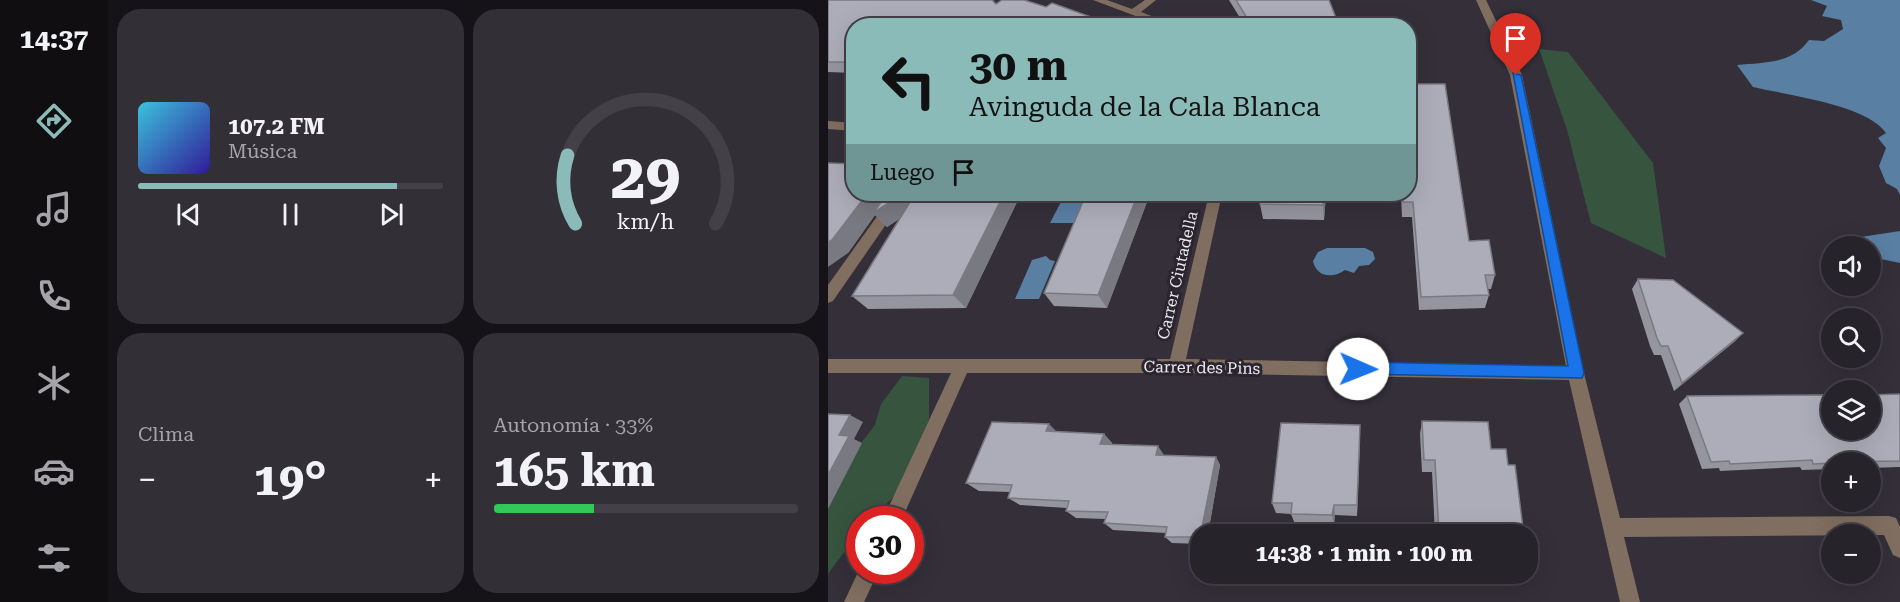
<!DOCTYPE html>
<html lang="es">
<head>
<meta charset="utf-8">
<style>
  :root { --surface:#27232b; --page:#332f37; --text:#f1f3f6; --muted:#a4a4a9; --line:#434047; --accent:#8bbbb9 }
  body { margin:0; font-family:"Roboto Serif",serif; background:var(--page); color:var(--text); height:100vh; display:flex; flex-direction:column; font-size:22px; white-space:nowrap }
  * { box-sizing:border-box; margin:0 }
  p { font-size:20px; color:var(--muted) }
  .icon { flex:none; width:33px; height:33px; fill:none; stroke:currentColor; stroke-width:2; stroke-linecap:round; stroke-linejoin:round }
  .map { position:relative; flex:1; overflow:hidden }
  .sheet { display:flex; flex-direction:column; gap:9px; padding:9px; background:#151318; width:720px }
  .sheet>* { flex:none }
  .banner { position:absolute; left:18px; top:18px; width:570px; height:183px; border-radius:24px; box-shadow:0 6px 24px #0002,0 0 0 2px var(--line); background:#8bbbb9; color:#111; overflow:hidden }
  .controls { position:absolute; left:993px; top:236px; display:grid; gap:12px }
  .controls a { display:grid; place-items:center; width:60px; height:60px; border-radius:50%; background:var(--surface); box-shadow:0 6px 24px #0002,0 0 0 2px var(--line); font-size:30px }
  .speed { position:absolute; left:18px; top:506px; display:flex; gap:12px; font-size:30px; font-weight:700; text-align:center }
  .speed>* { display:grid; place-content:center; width:78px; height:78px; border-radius:50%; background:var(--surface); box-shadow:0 6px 24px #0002,0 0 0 2px var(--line); line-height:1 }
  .speed .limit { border:9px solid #d22; background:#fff; color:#111 }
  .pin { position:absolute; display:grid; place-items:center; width:51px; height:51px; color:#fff; margin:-62px -26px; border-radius:50% 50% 50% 0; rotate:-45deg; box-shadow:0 0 6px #0007 }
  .pin .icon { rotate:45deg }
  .me { position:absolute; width:66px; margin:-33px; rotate:91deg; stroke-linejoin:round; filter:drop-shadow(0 0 4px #0008) }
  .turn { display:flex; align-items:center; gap:21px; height:126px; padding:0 24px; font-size:27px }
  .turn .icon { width:78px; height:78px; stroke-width:2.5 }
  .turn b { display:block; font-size:42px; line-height:51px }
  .then { display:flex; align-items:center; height:57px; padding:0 24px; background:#0003; gap:12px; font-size:22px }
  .big { font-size:45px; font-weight:700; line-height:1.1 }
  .sheet .widget { flex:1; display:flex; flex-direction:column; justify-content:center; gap:9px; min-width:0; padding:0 21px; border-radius:24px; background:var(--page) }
  .sheet .dial { align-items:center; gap:0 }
  .dial svg { height:156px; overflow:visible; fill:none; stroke:var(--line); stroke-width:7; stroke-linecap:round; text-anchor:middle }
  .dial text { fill:var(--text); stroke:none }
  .song { display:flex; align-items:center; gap:18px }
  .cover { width:72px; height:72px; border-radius:9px; background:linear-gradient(135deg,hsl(190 70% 55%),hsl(250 70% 35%)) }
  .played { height:6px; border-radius:3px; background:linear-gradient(90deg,var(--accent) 85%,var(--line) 85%) }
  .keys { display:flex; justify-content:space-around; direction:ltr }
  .heat { display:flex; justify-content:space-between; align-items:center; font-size:33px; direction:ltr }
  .charge { height:9px; border-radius:4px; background:linear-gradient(90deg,#34c759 33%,var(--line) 0) }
  .sheet .tiles { flex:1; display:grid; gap:9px; grid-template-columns:repeat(2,1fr) }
  .trip { position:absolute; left:362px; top:524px; width:348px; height:60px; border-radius:24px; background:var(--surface); box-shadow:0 6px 24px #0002,0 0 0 2px var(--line); font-weight:700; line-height:60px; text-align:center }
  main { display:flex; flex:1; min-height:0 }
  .menu { display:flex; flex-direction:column; width:108px; justify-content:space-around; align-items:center; background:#100e11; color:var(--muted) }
  .menu .icon { width:42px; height:42px }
  .menu .active { color:var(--accent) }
  .menu b { font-size:27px; color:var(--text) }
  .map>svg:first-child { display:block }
</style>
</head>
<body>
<main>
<nav class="menu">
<b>14:37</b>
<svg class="icon active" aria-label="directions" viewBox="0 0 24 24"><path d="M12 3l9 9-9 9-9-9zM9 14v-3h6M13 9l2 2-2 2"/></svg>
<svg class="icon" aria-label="music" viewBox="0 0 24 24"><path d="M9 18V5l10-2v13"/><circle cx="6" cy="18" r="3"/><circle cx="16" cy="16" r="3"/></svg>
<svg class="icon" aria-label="phone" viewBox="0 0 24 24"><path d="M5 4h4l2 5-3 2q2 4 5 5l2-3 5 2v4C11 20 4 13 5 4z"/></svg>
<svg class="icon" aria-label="climate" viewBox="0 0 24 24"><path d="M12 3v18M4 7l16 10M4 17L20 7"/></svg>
<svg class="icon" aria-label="car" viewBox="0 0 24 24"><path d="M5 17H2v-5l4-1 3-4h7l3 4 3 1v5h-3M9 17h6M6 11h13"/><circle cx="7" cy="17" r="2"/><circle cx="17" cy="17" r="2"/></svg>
<svg class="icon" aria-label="filters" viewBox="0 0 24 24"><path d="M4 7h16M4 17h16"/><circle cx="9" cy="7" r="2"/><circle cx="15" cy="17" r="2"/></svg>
</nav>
<section class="sheet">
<div class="tiles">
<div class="widget">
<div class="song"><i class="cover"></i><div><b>107.2 FM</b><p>Música</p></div></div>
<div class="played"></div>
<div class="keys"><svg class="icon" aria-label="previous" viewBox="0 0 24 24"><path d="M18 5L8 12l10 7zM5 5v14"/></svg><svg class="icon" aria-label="pause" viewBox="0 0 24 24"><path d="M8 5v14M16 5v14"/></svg><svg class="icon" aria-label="next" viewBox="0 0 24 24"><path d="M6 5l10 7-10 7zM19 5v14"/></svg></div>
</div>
<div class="widget dial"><svg viewBox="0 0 100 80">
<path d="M14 69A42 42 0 1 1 86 69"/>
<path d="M14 69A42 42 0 0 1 10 34" stroke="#8bbbb9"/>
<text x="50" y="56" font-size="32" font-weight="700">29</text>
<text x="50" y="72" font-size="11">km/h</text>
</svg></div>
<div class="widget"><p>Clima</p>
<div class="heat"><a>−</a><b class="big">19°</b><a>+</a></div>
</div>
<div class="widget"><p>Autonomía · 33%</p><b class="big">165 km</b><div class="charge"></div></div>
</div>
</section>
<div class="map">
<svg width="1072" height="602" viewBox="0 0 1072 602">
  <rect width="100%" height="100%" fill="#342f39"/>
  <g fill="#37553e">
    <path d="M 711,49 L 740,52 L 825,163 L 838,258 L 763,223 L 739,130 Z"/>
    <path d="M 74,376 L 101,378 L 101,420 L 68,494 L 44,519 L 32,519 L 31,532 L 0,574 L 0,486 L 47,425 L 53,404 Z"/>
  </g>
  <g fill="#597fa3">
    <path d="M 983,0 L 1072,0 L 1072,195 L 1069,189 L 1058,183 L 1051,166 L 1058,148 L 1050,138 L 1058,133 C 1040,105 959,95 925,87 L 909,65 C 937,62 964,64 981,40 L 996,41 L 1015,29 L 1013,20 L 994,16 L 999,6 Z"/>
    <path d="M 237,194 L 256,203 L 247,223 L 222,223 Z"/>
    <path d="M 1072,231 L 1072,263 L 1043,257 L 1042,246 L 1031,246 L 1026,238 Z"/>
    <path d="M 499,248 L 537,248 L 545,252 L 547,259 L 541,265 L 531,266 L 526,273 L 517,270 C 505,279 488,277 485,261 L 490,252 Z"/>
    <path d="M 218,256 L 222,260 L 227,261 L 211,299 L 187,299 L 204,260 Z"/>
  </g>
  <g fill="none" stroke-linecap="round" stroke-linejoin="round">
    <g fill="#806e60" fill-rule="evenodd">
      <path d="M 265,0 L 279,0 L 304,9 L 317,0 L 328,0 L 313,12 L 350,26 L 334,26 Z"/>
      <path d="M 648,0 L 658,0 L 694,75 L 756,373 L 792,518 L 1061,516 L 1068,518 L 1072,527 L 1072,558 L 1065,555 L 1056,535 L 796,537 L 812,602 L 792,602 L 741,380 L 348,373 L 139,373 L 74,519 L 55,519 L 123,373 L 0,373 L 0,359 L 342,359 L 381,194 L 394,194 L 358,359 L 738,366 L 682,75 Z"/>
      <path d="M 0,121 L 26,123 L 26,131 L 0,129 Z"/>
      <path d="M 65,194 L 79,194 L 5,301 L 0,303 L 0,285 Z"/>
      <path d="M 32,568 L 51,570 L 36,602 L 16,602 Z"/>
    </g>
  </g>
  <g fill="#9595a0">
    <path d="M 0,0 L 168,4 L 218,7 L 288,26 L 26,26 L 26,73 L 0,72 Z"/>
    <path d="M 401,0 L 501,0 L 511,26 L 417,26 Z"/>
    <path d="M 26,194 L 322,194 L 279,308 L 226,306 L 216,293 L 255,203 L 189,202 L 138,308 L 40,309 L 24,296 L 71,219 L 59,227 L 47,215 L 20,253 Z"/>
    <path d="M 498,194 L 496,220 L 435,219 L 432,204 Z"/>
    <path d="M 573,194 L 580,194 L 641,241 L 667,275 L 663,289 L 660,289 L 661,295 L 657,308 L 591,310 L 584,217 L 574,217 Z"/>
    <path d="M 810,279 L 915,333 L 906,342 L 846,391 L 833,355 L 826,355 L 822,346 L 804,289 Z"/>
    <path d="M 1072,394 L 1072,467 L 1042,468 L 1042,462 L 1004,462 L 1004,469 L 974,470 L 972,467 L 892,471 L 891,468 L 874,469 L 851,404 L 859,396 Z"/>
    <path d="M 594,421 L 663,449 L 680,465 L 695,528 L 689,534 L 607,534 L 604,472 L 594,472 L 592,434 Z"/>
    <path d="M 229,432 L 276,434 L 284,443 L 283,445 L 336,455 L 388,457 L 392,465 L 380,534 L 372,534 L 372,544 L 344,543 L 337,537 L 338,533 L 285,530 L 276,523 L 278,519 L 248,518 L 238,511 L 239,508 L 192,505 L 180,498 L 182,492 L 151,491 L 138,483 Z"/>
    <path d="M 532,438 L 529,516 L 507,515 L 506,525 L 467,524 L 463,514 L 448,513 L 444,503 Z"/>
  </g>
  <g fill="#797982">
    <path d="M 39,194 L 104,194 L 106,196 L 59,227 L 47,215 L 20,253 L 0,267 L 0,242 Z"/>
    <path d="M 176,194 L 183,194 L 189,202 L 138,308 L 125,295 Z"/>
    <path d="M 310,194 L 322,194 L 279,308 L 270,295 Z"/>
    <path d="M 496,194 L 498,194 L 496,220 L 495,205 Z"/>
    <path d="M 915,333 L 906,342 L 846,391 L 854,383 Z"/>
    <path d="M 22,415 L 35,422 L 26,439 L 34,443 L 0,509 L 0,475 L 11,435 Z"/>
    <path d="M 221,424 L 231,434 L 218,431 Z"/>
    <path d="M 532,425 L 532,438 L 529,516 L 529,505 Z"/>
    <path d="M 276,434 L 284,443 L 281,453 L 272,444 Z"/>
    <path d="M 330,446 L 336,455 L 328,455 Z"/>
    <path d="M 388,457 L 392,465 L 380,534 L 373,534 Z"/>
    <path d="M 506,505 L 507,515 L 506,525 L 504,515 Z"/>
  </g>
  <g fill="#adadba" stroke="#797982" stroke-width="1.5">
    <path d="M 0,0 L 164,0 L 168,4 L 174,0 L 196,0 L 218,7 L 224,3 L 288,26 L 26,26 L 26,62 L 0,62 Z"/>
    <path d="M 408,0 L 501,0 L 511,26 L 424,26 Z"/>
    <path d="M 580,84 L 617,84 L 641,241 L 661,240 L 667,275 L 657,275 L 661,295 L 593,297 L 585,202 L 575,202 L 575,194 L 580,194 Z"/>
    <path d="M 0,163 L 26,164 L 26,194 L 39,194 L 4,240 L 0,242 Z"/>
    <path d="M 59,194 L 75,194 L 45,213 Z"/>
    <path d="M 87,194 L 176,194 L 125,295 L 24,296 Z"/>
    <path d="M 253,194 L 310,194 L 270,295 L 216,293 L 257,197 L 252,196 Z"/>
    <path d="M 434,194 L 496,194 L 495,205 L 432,204 Z"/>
    <path d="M 810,279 L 845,280 L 915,333 L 854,383 L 840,346 L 833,346 L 829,338 Z"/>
    <path d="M 1072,394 L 1072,461 L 1004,462 L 1004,463 L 985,464 L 984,460 L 902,464 L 901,461 L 883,462 L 859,396 L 1004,395 L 1004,429 L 1042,429 L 1042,395 Z"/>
    <path d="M 0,414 L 22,415 L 11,435 L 21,436 L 0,475 Z"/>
    <path d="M 594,421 L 660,422 L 663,449 L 678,449 L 680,465 L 687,465 L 695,528 L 672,527 L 672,534 L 611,534 L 607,460 L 596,460 Z"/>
    <path d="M 164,422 L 221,424 L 218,431 L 276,434 L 272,444 L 330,446 L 328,455 L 388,457 L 372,537 L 337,537 L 339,527 L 276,523 L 280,512 L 238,511 L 241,501 L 180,498 L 184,485 L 138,483 Z"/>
    <path d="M 453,423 L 532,425 L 529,505 L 506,505 L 504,515 L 463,514 L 464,503 L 444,503 Z"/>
  </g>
  <path fill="#1a73e8" stroke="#114b97" stroke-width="1.5" d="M 685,73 L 693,75 L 756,373 L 754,378 L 524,374 L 522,369 L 530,362 L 740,366 Z"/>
  <g text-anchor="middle" stroke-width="6" stroke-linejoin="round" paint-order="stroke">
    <g font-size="16" fill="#edeaf0" stroke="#2a252f">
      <text transform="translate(349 275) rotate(-77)" y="6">Carrer Ciutadella</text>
      <text transform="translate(374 367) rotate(1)" y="6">Carrer des Pins</text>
    </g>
  </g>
</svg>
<div class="controls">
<a><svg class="icon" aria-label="sound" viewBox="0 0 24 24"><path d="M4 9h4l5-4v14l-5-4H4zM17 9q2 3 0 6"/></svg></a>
<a><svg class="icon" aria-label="search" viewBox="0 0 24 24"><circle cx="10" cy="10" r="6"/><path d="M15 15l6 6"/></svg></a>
<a><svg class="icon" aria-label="layers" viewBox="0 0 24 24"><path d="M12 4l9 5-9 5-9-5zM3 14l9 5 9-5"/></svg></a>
<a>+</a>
<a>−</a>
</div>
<div class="speed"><div class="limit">30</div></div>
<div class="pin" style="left:688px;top:75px;background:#d93025"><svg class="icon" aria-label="arrive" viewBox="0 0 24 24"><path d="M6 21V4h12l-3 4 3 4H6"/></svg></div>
<svg class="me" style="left:530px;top:369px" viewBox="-20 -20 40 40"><circle r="19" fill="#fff"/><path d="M0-13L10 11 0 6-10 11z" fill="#1a73e8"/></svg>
<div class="trip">14:38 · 1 min · 100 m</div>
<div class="banner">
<div class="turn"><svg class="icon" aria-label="left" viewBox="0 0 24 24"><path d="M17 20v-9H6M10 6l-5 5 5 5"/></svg><div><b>30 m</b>Avinguda de la Cala Blanca</div></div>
<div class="then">Luego<svg class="icon" aria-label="arrive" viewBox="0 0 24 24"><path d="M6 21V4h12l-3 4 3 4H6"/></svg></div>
</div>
</div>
</main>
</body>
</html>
